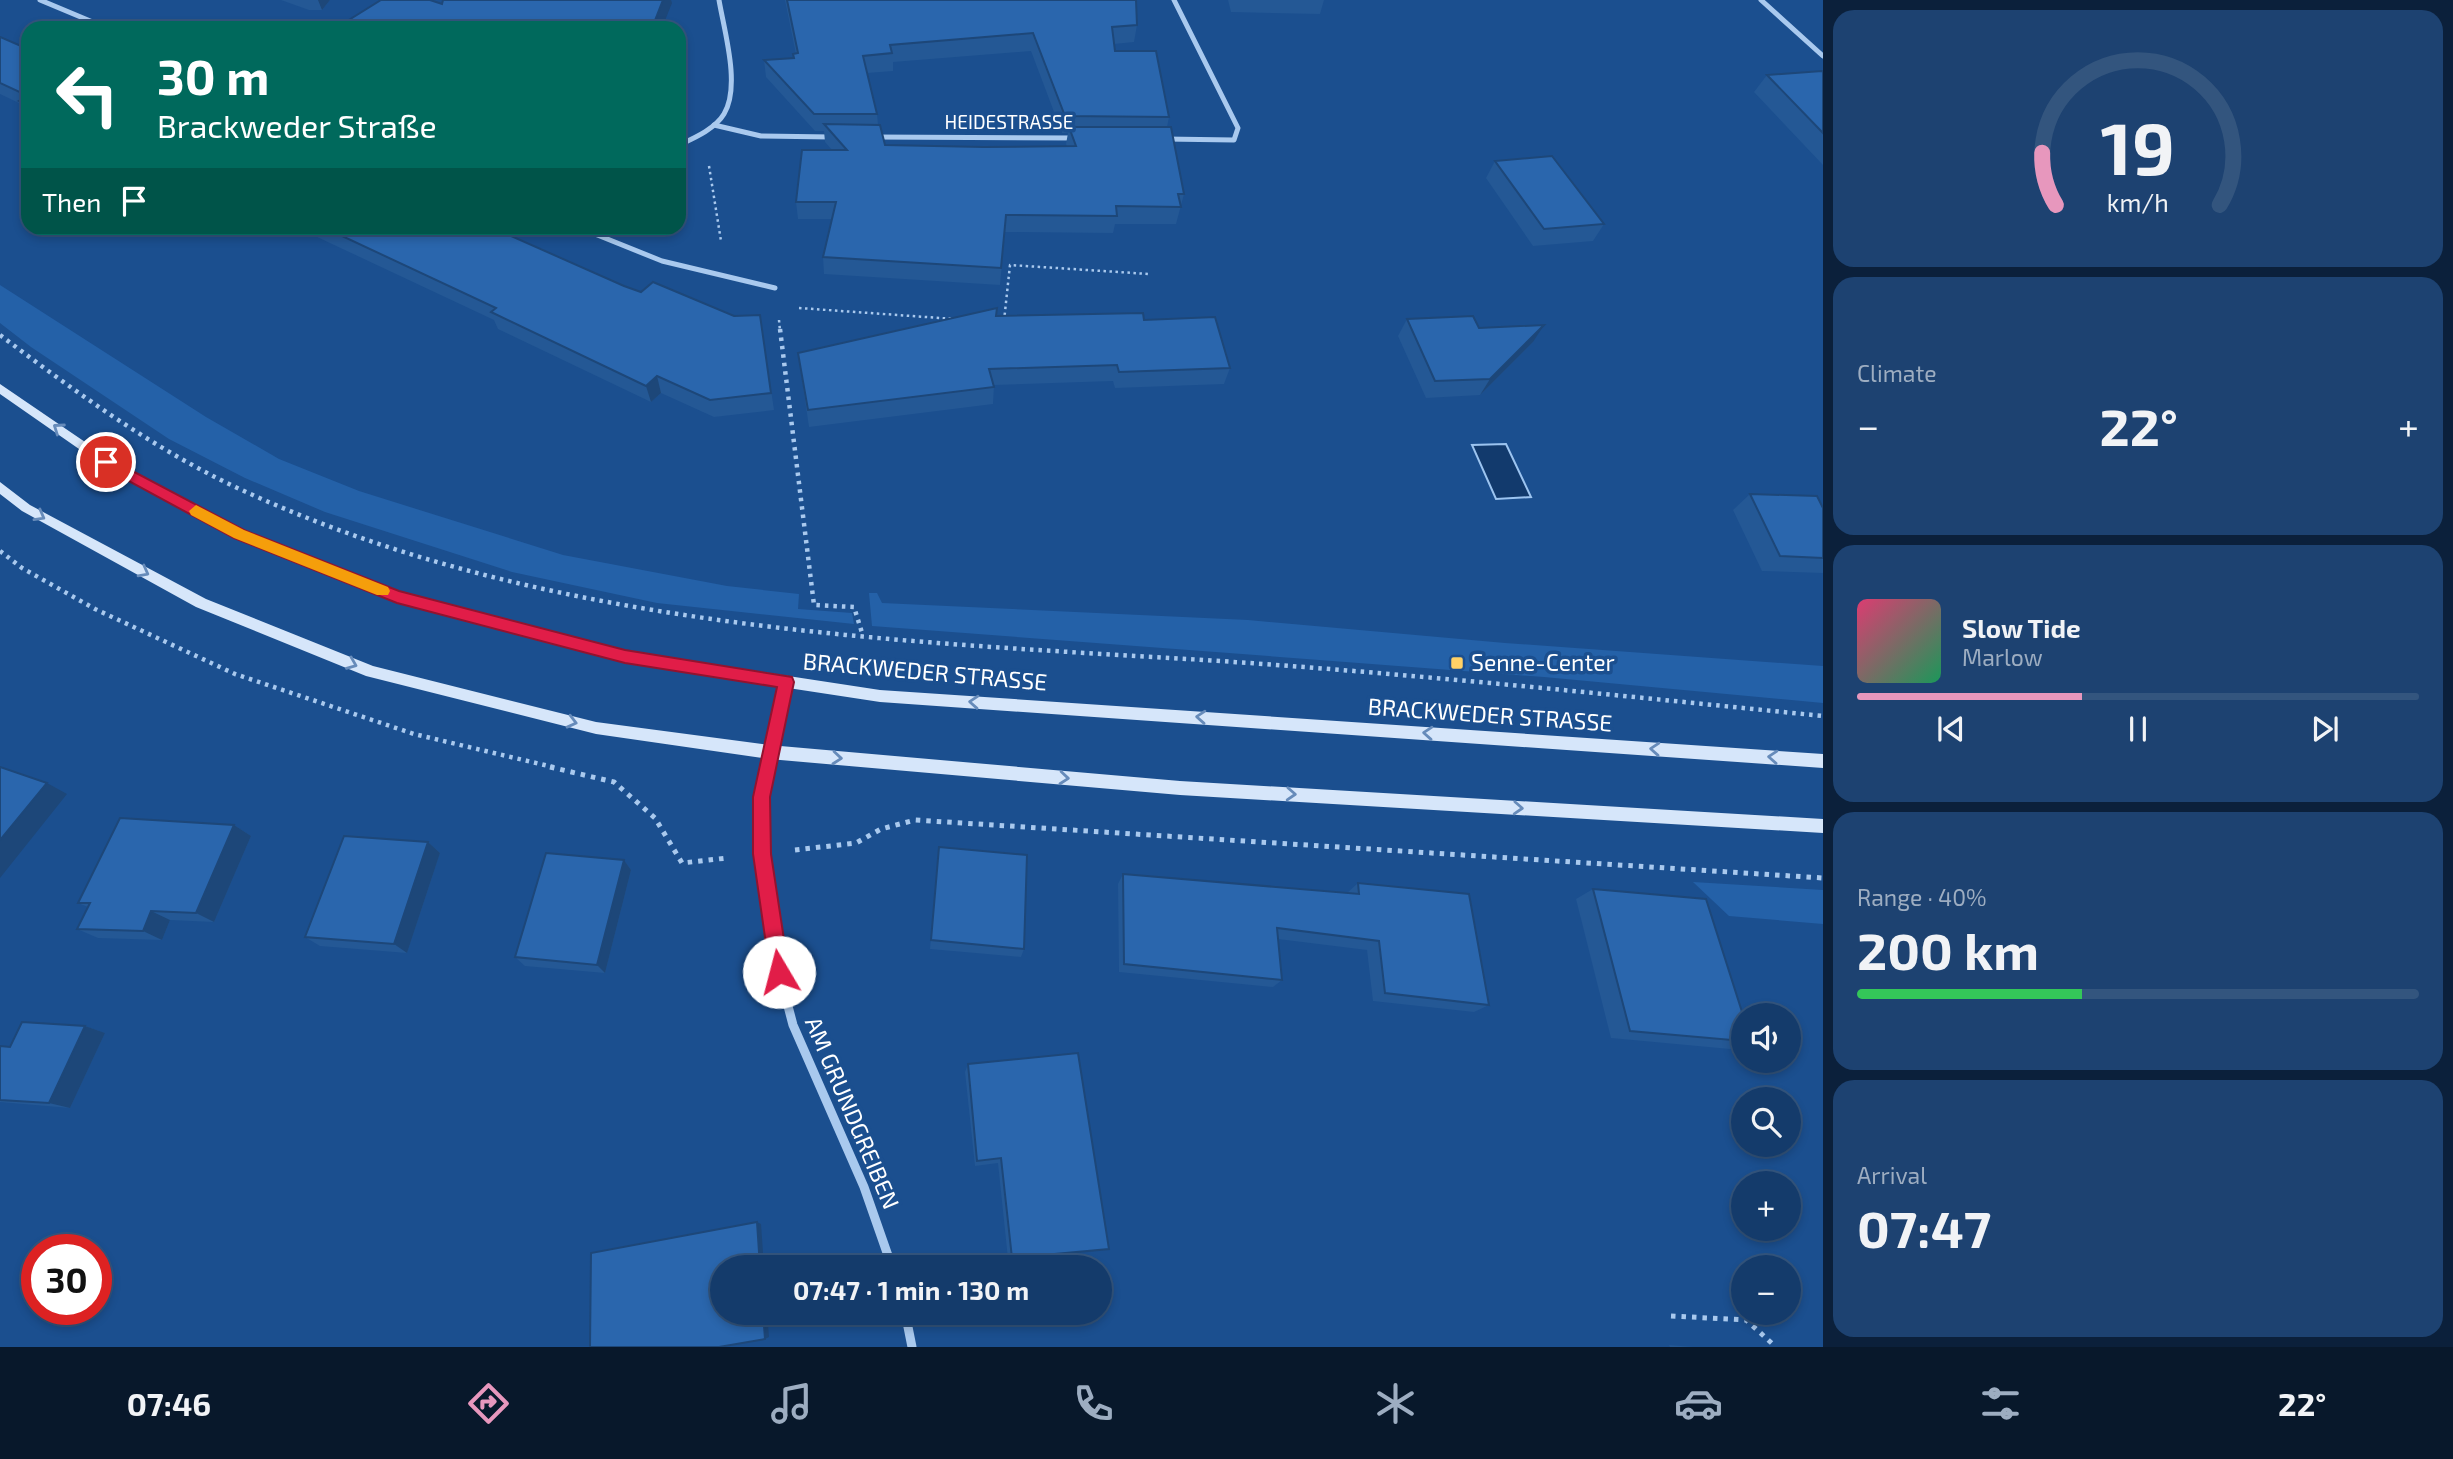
<!DOCTYPE html>
<html lang="en">
<head>
<meta charset="utf-8">
<style>
  :root { --surface:#143b6b; --page:#1d4271; --text:#f1f3f6; --muted:#9dadc1; --line:#33557e; --accent:#e797bd }
  body { margin:0; font-family:"Exo 2",sans-serif; background:var(--page); color:var(--text); height:100vh; display:flex; flex-direction:column; font-size:26px; white-space:nowrap }
  * { box-sizing:border-box; margin:0 }
  p { font-size:23px; color:var(--muted) }
  .icon { flex:none; width:38px; height:38px; fill:none; stroke:currentColor; stroke-width:2; stroke-linecap:round; stroke-linejoin:round }
  .map { position:relative; flex:1; overflow:hidden }
  .details { display:flex; flex-direction:column; gap:10px; padding:10px; background:#0b203b; width:630px }
  .details>* { flex:none }
  .guide { position:absolute; left:21px; top:21px; width:665px; height:214px; border-radius:21px; box-shadow:0 4px 10px #0003,0 0 0 2px var(--line); background:#00695c; color:#fff; overflow:hidden }
  .controls { position:absolute; left:1731px; top:1003px; display:grid; gap:14px }
  .controls a { display:grid; place-items:center; width:70px; height:70px; border-radius:50%; background:var(--surface); box-shadow:0 4px 10px #0003,0 0 0 2px var(--line); font-size:35px }
  .speed { position:absolute; left:21px; top:1234px; display:flex; gap:14px; font-size:35px; font-weight:700; text-align:center }
  .speed>* { display:grid; place-content:center; width:91px; height:91px; border-radius:50%; background:var(--surface); box-shadow:0 4px 10px #0003,0 0 0 2px var(--line); line-height:1 }
  .speed .limit { border:10px solid #d22; background:#fff; color:#111 }
  .pin { position:absolute; display:grid; place-items:center; width:60px; height:60px; color:#fff; margin:-30px; border:4px solid #fff; border-radius:50%; box-shadow:0 2px 7px #0007 }
  .me { position:absolute; width:77px; margin:-38px; rotate:352deg; stroke-linejoin:round; filter:drop-shadow(0 0 5px #0008) }
  .turn { display:flex; align-items:center; gap:24px; height:147px; padding:0 21px; font-size:32px }
  .turn .icon { width:91px; height:91px; stroke-width:2.5 }
  .turn b { display:block; font-size:49px; line-height:60px }
  .then { display:flex; align-items:center; height:66px; padding:0 21px; background:#0003; gap:14px; font-size:26px }
  .big { font-size:52px; font-weight:700; line-height:1.1 }
  .details .card { flex:1; display:flex; flex-direction:column; justify-content:center; gap:10px; min-width:0; padding:0 24px; border-radius:21px; background:var(--page) }
  .details .dial { align-items:center; gap:0 }
  .dial svg { height:182px; overflow:visible; fill:none; stroke:var(--line); stroke-width:7; stroke-linecap:round; text-anchor:middle }
  .dial text { fill:var(--text); stroke:none }
  .song { display:flex; align-items:center; gap:21px }
  .cover { width:84px; height:84px; border-radius:10px; background:linear-gradient(135deg,hsl(340 70% 55%),hsl(150 70% 35%)) }
  .played { height:7px; border-radius:4px; background:linear-gradient(90deg,var(--accent) 40%,var(--line) 40%) }
  .keys { display:flex; justify-content:space-around; direction:ltr }
  .heat { display:flex; justify-content:space-between; align-items:center; font-size:38px; direction:ltr }
  .charge { height:10px; border-radius:5px; background:linear-gradient(90deg,#34c759 40%,var(--line) 0) }
  .trip { position:absolute; left:710px; top:1255px; width:402px; height:70px; border-radius:35px; background:var(--surface); box-shadow:0 4px 10px #0003,0 0 0 2px var(--line); font-weight:700; line-height:70px; text-align:center }
  .menu { display:flex; height:112px; justify-content:space-around; align-items:center; background:#08182b; color:var(--muted) }
  .menu .icon { width:49px; height:49px }
  .menu .on { color:var(--accent) }
  .menu b { font-size:32px; color:var(--text) }
  main { display:flex; flex:1; min-height:0 }
  .map>svg:first-child { display:block }
</style>
</head>
<body>
<main>
<div class="map">
<svg width="1823" height="1347" viewBox="0 0 1823 1347">
  <rect width="100%" height="100%" fill="#1b4f8f"/>
  <g fill="#2461a8">
    <path d="M 0,285 L 206,417 L 279,459 L 359,491 L 563,555 L 727,586 L 799,594 L 798,609 L 852,613 L 854,624 L 657,603 L 512,572 L 325,512 L 245,478 L 169,439 L 31,347 L 0,323 Z"/>
    <path d="M 869,593 L 877,593 L 882,603 L 1248,620 L 1505,643 L 1823,666 L 1823,703 L 1544,677 L 872,626 Z"/>
    <path d="M 1693,882 L 1823,890 L 1823,924 L 1729,916 Z"/>
  </g>
  <path fill="#123a6d" stroke="#9cc4f0" stroke-width="2" d="M 1506,444 L 1531,497 L 1496,499 L 1472,445 Z"/>
  <g fill="none" stroke-linecap="round" stroke-linejoin="round">
    <g stroke="#a9c9ee" stroke-width="2.5" stroke-dasharray="2.5 3.5" stroke-linecap="butt">
      <path d="M 709,166 L 721,241"/>
      <path d="M 799,308 L 954,319"/>
      <path d="M 779,320 L 780,331"/>
      <path d="M 1004,321 L 1010,265 L 1149,274"/>
    </g>
    <g stroke="#a9c9ee" stroke-width="4.5" stroke-dasharray="3.5 5" stroke-linecap="butt">
      <path d="M 780,329 L 814,605 L 854,607 L 863,636"/>
      <path d="M 0,335 C 73,390 148,445 231,485 C 528,625 866,640 1188,659 C 1400,672 1612,695 1823,716"/>
      <path d="M 0,551 L 22,568 L 95,609 L 235,674 L 414,734 L 557,768"/>
    </g>
    <g stroke="#a9c9ee" stroke-width="5" stroke-dasharray="4.5 6" stroke-linecap="butt">
      <path d="M 550,767 L 614,782 L 655,818 L 682,863 L 727,858"/>
      <path d="M 795,850 L 856,843 L 881,829 L 915,820 L 1823,878"/>
      <path d="M 1671,1316 L 1746,1320 L 1776,1347"/>
    </g>
    <g stroke="#a9c9ee" stroke-width="5">
      <path d="M 40,0 L 107,28"/>
      <path d="M 1761,0 L 1823,56"/>
      <path d="M 714,125 L 761,136 L 831,137"/>
      <path d="M 874,137 L 1076,138"/>
      <path d="M 1165,139 L 1234,140 L 1238,128 L 1174,0"/>
      <path d="M 679,145 C 694,138 715,129 724,114 C 741,86 724,30 719,0"/>
      <path d="M 580,228 L 662,261 L 775,288"/>
    </g>
    <path stroke="#a9c9ee" stroke-width="6" d="M 768,768 L 786,682"/>
    <g stroke="#a9c9ee" stroke-width="9">
      <path d="M 768,767 L 762,797 L 762,854 L 779,972 L 793,1025 L 864,1187 L 892,1267"/>
      <path d="M 905,1312 L 912,1347"/>
    </g>
    <g fill="#d6e6fa" fill-rule="evenodd">
      <path d="M 0,384 L 110,459 L 244,530 L 398,591 L 625,651 L 880,690 L 1823,754 L 1823,768 L 880,702 L 625,663 L 396,601 L 234,538 L 102,465 L 0,394 Z"/>
      <path d="M 0,482 L 30,505 L 206,599 L 373,666 L 596,722 L 769,745 L 1180,781 L 1823,819 L 1823,833 L 1180,795 L 769,759 L 596,734 L 366,676 L 196,607 L 22,511 L 0,494 Z"/>
    </g>
  </g>
  <g fill="#245895" fill-rule="evenodd">
    <path d="M 281,0 L 330,0 L 322,10 L 309,10 Z"/>
    <path d="M 785,0 L 1136,0 L 1137,25 L 1134,42 L 1114,44 L 1115,51 L 1169,117 L 1167,127 L 1184,194 L 1176,224 L 1115,224 L 1113,233 L 1005,232 L 1000,285 L 824,274 L 823,257 L 832,219 L 798,219 L 796,202 L 832,150 L 825,142 L 824,131 L 815,131 L 766,77 L 764,60 L 793,58 L 796,54 ZM 1031,51 L 1062,133 L 1068,133 L 1066,144 L 1067,146 L 984,147 L 885,145 L 878,125 L 877,114 L 867,73 L 893,71 L 893,62 Z"/>
    <path d="M 1228,0 L 1324,0 L 1320,14 L 1231,12 Z"/>
    <path d="M 0,37 L 28,49 L 28,114 L 21,104 L 0,94 Z"/>
    <path d="M 1823,72 L 1823,165 L 1754,92 L 1767,75 Z"/>
    <path d="M 1495,161 L 1604,224 L 1593,241 L 1533,246 L 1486,178 Z"/>
    <path d="M 298,228 L 493,228 L 624,286 L 641,292 L 734,316 L 760,315 L 774,410 L 714,417 L 661,393 L 651,402 L 498,329 L 494,320 Z"/>
    <path d="M 996,316 L 1144,320 L 1230,368 L 1224,384 L 1115,388 L 1113,381 L 994,385 L 993,404 L 809,427 L 798,353 Z"/>
    <path d="M 1407,319 L 1479,328 L 1533,342 L 1480,395 L 1426,398 L 1398,336 Z"/>
    <path d="M 1750,494 L 1823,508 L 1823,573 L 1762,571 L 1733,510 Z"/>
    <path d="M 234,825 L 251,836 L 214,922 L 170,920 L 162,940 L 98,938 L 77,929 L 88,907 L 78,903 Z"/>
    <path d="M 428,842 L 440,853 L 407,953 L 320,946 L 305,937 Z"/>
    <path d="M 939,847 L 1024,949 L 1021,957 L 930,949 Z"/>
    <path d="M 624,860 L 631,870 L 605,973 L 525,966 L 515,957 Z"/>
    <path d="M 1123,874 L 1347,893 L 1358,883 L 1489,1005 L 1474,1012 L 1373,1001 L 1367,950 L 1278,939 L 1282,980 L 1273,987 L 1119,972 L 1118,884 Z"/>
    <path d="M 1593,889 L 1743,1015 L 1743,1045 L 1730,1049 L 1611,1038 L 1576,899 Z"/>
    <path d="M 85,1026 L 105,1033 L 70,1108 L 0,1102 L 0,1046 L 10,1047 Z"/>
    <path d="M 968,1064 L 1109,1249 L 1008,1259 L 998,1163 L 975,1166 L 965,1072 Z"/>
    <path d="M 1669,1345 L 1693,1347 L 1670,1347 Z"/>
  </g>
  <g fill="#1d4779">
    <path d="M 318,0 L 330,0 L 322,10 Z"/>
    <path d="M 663,0 L 671,0 L 672,3 L 662,28 L 652,28 Z"/>
    <path d="M 1544,325 L 1533,342 L 1480,395 L 1490,379 Z"/>
    <path d="M 657,376 L 661,393 L 651,402 L 646,386 Z"/>
    <path d="M 47,783 L 67,794 L 0,878 L 0,840 Z"/>
    <path d="M 234,825 L 251,836 L 214,922 L 196,913 Z"/>
    <path d="M 428,842 L 440,853 L 407,953 L 394,944 Z"/>
    <path d="M 624,860 L 631,870 L 605,973 L 597,965 Z"/>
    <path d="M 151,911 L 170,920 L 162,940 L 143,931 Z"/>
    <path d="M 85,1026 L 105,1033 L 70,1108 L 49,1103 Z"/>
    <path d="M 757,1222 L 761,1224 L 764,1267 L 760,1267 Z"/>
    <path d="M 763,1312 L 767,1312 L 769,1337 L 765,1339 Z"/>
  </g>
  <g fill="#2a66ad" stroke="#1d4779" stroke-width="2">
    <path d="M 381,0 L 430,0 L 442,4 L 443,0 L 663,0 L 652,28 L 336,28 Z"/>
    <path d="M 787,0 L 1136,0 L 1137,25 L 1112,27 L 1115,51 L 1156,51 L 1169,117 L 1065,116 L 1033,33 L 890,45 L 892,53 L 863,56 L 877,114 L 814,114 L 764,60 L 794,58 L 793,54 L 798,53 Z"/>
    <path d="M 0,37 L 28,49 L 28,96 L 0,83 Z"/>
    <path d="M 1822,71 L 1823,72 L 1823,133 L 1767,75 Z"/>
    <path d="M 28,96 L 28,105 L 19,101 Z"/>
    <path d="M 824,124 L 880,125 L 885,145 L 984,147 L 1076,146 L 1069,127 L 1171,127 L 1184,194 L 1178,194 L 1181,207 L 1116,206 L 1117,216 L 1006,215 L 1001,268 L 823,257 L 836,202 L 796,202 L 802,150 L 847,150 Z"/>
    <path d="M 1552,156 L 1604,224 L 1544,229 L 1495,161 Z"/>
    <path d="M 325,228 L 493,228 L 624,286 L 641,292 L 653,282 L 734,316 L 760,315 L 771,393 L 710,400 L 657,376 L 646,386 L 491,312 L 496,308 Z"/>
    <path d="M 997,308 L 996,316 L 1143,313 L 1144,320 L 1215,317 L 1230,368 L 1119,372 L 1117,365 L 989,369 L 994,387 L 808,410 L 798,353 Z"/>
    <path d="M 1473,316 L 1479,328 L 1544,325 L 1490,379 L 1435,381 L 1407,319 Z"/>
    <path d="M 1750,494 L 1817,496 L 1823,508 L 1823,558 L 1780,556 Z"/>
    <path d="M 0,767 L 47,783 L 0,840 Z"/>
    <path d="M 120,818 L 234,825 L 196,913 L 151,911 L 143,931 L 77,929 L 90,903 L 78,903 Z"/>
    <path d="M 344,836 L 428,842 L 394,944 L 305,937 Z"/>
    <path d="M 939,847 L 1027,855 L 1024,949 L 931,940 Z"/>
    <path d="M 546,853 L 624,860 L 597,965 L 515,957 Z"/>
    <path d="M 1123,874 L 1359,894 L 1358,883 L 1469,894 L 1489,1005 L 1385,993 L 1379,941 L 1277,928 L 1282,980 L 1124,964 Z"/>
    <path d="M 1593,889 L 1706,899 L 1743,1015 L 1743,1041 L 1630,1031 Z"/>
    <path d="M 22,1022 L 85,1026 L 49,1103 L 0,1100 L 0,1046 L 10,1047 Z"/>
    <path d="M 1078,1053 L 1109,1249 L 1012,1258 L 1001,1158 L 977,1161 L 968,1064 Z"/>
    <path d="M 757,1222 L 760,1267 L 723,1267 L 723,1312 L 763,1312 L 765,1339 L 719,1347 L 590,1347 L 591,1253 Z"/>
  </g>
  <defs><path id="oneway-chevron" d="M-2-3.5L2.5 0L-2 3.5" fill="none" stroke-width="1.6" stroke-linecap="round" stroke-linejoin="round" transform="scale(1.75)"/></defs>
  <g stroke="#668bba">
    <use href="#oneway-chevron" transform="translate(58 428) rotate(-145)"/>
    <use href="#oneway-chevron" transform="translate(40 516) rotate(29)"/>
    <use href="#oneway-chevron" transform="translate(144 572) rotate(28)"/>
    <use href="#oneway-chevron" transform="translate(352 664) rotate(22)"/>
    <use href="#oneway-chevron" transform="translate(974 702) rotate(-176)"/>
    <use href="#oneway-chevron" transform="translate(1201 717) rotate(-176)"/>
    <use href="#oneway-chevron" transform="translate(572 722) rotate(14)"/>
    <use href="#oneway-chevron" transform="translate(1428 733) rotate(-176)"/>
    <use href="#oneway-chevron" transform="translate(1655 749) rotate(-176)"/>
    <use href="#oneway-chevron" transform="translate(1773 757) rotate(-176)"/>
    <use href="#oneway-chevron" transform="translate(837 758) rotate(5)"/>
    <use href="#oneway-chevron" transform="translate(1064 778) rotate(5)"/>
    <use href="#oneway-chevron" transform="translate(1291 794) rotate(3)"/>
    <use href="#oneway-chevron" transform="translate(1518 808) rotate(3)"/>
  </g>
  <path fill="#e11d48" stroke="#92132f" stroke-width="2" d="M 106,457 L 244,530 L 399,591 L 625,650 L 792,677 L 794,682 L 770,797 L 771,854 L 789,972 L 786,979 L 779,981 L 773,979 L 770,972 L 753,854 L 753,797 L 777,687 L 625,663 L 397,603 L 234,538 L 101,466 L 99,462 Z"/>
  <path fill="#f59e0b" d="M 196,505 L 244,530 L 388,587 L 390,591 L 388,595 L 377,595 L 234,538 L 191,515 L 189,511 Z"/>
  <rect fill="#ffd166" stroke="#1b4f8f" stroke-width="2.5" x="1450" y="656" width="14" height="14" rx="3.5"/>
  <g text-anchor="middle" stroke-width="7" stroke-linejoin="round" paint-order="stroke">
    <g font-size="19" fill="#fff" stroke="#1b4f8f">
      <text x="1009" y="129">HEIDESTRASSE</text>
    </g>
    <g font-size="23" fill="#fff" stroke="#1b4f8f" text-anchor="start">
      <text x="1471" y="671">Senne-Center</text>
    </g>
    <g font-size="23" fill="#fff" stroke="#1b4f8f">
      <text transform="translate(925 672) rotate(5)" y="8">BRACKWEDER STRASSE</text>
      <text transform="translate(1490 715) rotate(4)" y="8">BRACKWEDER STRASSE</text>
      <text transform="translate(852 1113) rotate(67)" y="8">AM GRUNDGREIBEN</text>
    </g>
  </g>
</svg>
<div class="controls">
<a><svg class="icon" aria-label="sound" viewBox="0 0 24 24"><path d="M4 9h4l5-4v14l-5-4H4zM17 9q2 3 0 6"/></svg></a>
<a><svg class="icon" aria-label="search" viewBox="0 0 24 24"><circle cx="10" cy="10" r="6"/><path d="M15 15l6 6"/></svg></a>
<a>+</a>
<a>−</a>
</div>
<div class="speed"><div class="limit">30</div></div>
<div class="pin" style="left:106px;top:462px;background:#d93025"><svg class="icon" aria-label="arrive" viewBox="0 0 24 24"><path d="M6 21V4h12l-3 4 3 4H6"/></svg></div>
<svg class="me" style="left:779px;top:972px" viewBox="-20 -20 40 40"><circle r="19" fill="#fff"/><path d="M0-13L10 11 0 6-10 11z" fill="#e11d48"/></svg>
<div class="trip">07:47 · 1 min · 130 m</div>
<div class="guide">
<div class="turn"><svg class="icon" aria-label="left" viewBox="0 0 24 24"><path d="M17 20v-9H6M10 6l-5 5 5 5"/></svg><div><b>30 m</b>Brackweder Straße</div></div>
<div class="then">Then<svg class="icon" aria-label="arrive" viewBox="0 0 24 24"><path d="M6 21V4h12l-3 4 3 4H6"/></svg></div>
</div>
</div>
<section class="details">
<div class="card dial"><svg viewBox="0 0 100 80">
<path d="M14 69A42 42 0 1 1 86 69"/>
<path d="M14 69A42 42 0 0 1 8 46" stroke="#e797bd"/>
<text x="50" y="56" font-size="32" font-weight="700">19</text>
<text x="50" y="72" font-size="11">km/h</text>
</svg></div>
<div class="card"><p>Climate</p>
<div class="heat"><a>−</a><b class="big">22°</b><a>+</a></div>
</div>
<div class="card">
<div class="song"><i class="cover"></i><div><b>Slow Tide</b><p>Marlow</p></div></div>
<div class="played"></div>
<div class="keys"><svg class="icon" aria-label="previous" viewBox="0 0 24 24"><path d="M18 5L8 12l10 7zM5 5v14"/></svg><svg class="icon" aria-label="pause" viewBox="0 0 24 24"><path d="M8 5v14M16 5v14"/></svg><svg class="icon" aria-label="next" viewBox="0 0 24 24"><path d="M6 5l10 7-10 7zM19 5v14"/></svg></div>
</div>
<div class="card"><p>Range · 40%</p><b class="big">200 km</b><div class="charge"></div></div>
<div class="card"><p>Arrival</p><b class="big">07:47</b></div>
</section>
</main>
<nav class="menu">
<b>07:46</b>
<svg class="icon on" aria-label="directions" viewBox="0 0 24 24"><path d="M12 3l9 9-9 9-9-9zM9 14v-3h6M13 9l2 2-2 2"/></svg>
<svg class="icon" aria-label="music" viewBox="0 0 24 24"><path d="M9 18V5l10-2v13"/><circle cx="6" cy="18" r="3"/><circle cx="16" cy="16" r="3"/></svg>
<svg class="icon" aria-label="phone" viewBox="0 0 24 24"><path d="M5 4h4l2 5-3 2q2 4 5 5l2-3 5 2v4C11 20 4 13 5 4z"/></svg>
<svg class="icon" aria-label="climate" viewBox="0 0 24 24"><path d="M12 3v18M4 7l16 10M4 17L20 7"/></svg>
<svg class="icon" aria-label="car" viewBox="0 0 24 24"><path d="M5 17H2v-5l4-1 3-4h7l3 4 3 1v5h-3M9 17h6M6 11h13"/><circle cx="7" cy="17" r="2"/><circle cx="17" cy="17" r="2"/></svg>
<svg class="icon" aria-label="filters" viewBox="0 0 24 24"><path d="M4 7h16M4 17h16"/><circle cx="9" cy="7" r="2"/><circle cx="15" cy="17" r="2"/></svg>
<b>22°</b>
</nav>
</body>
</html>
